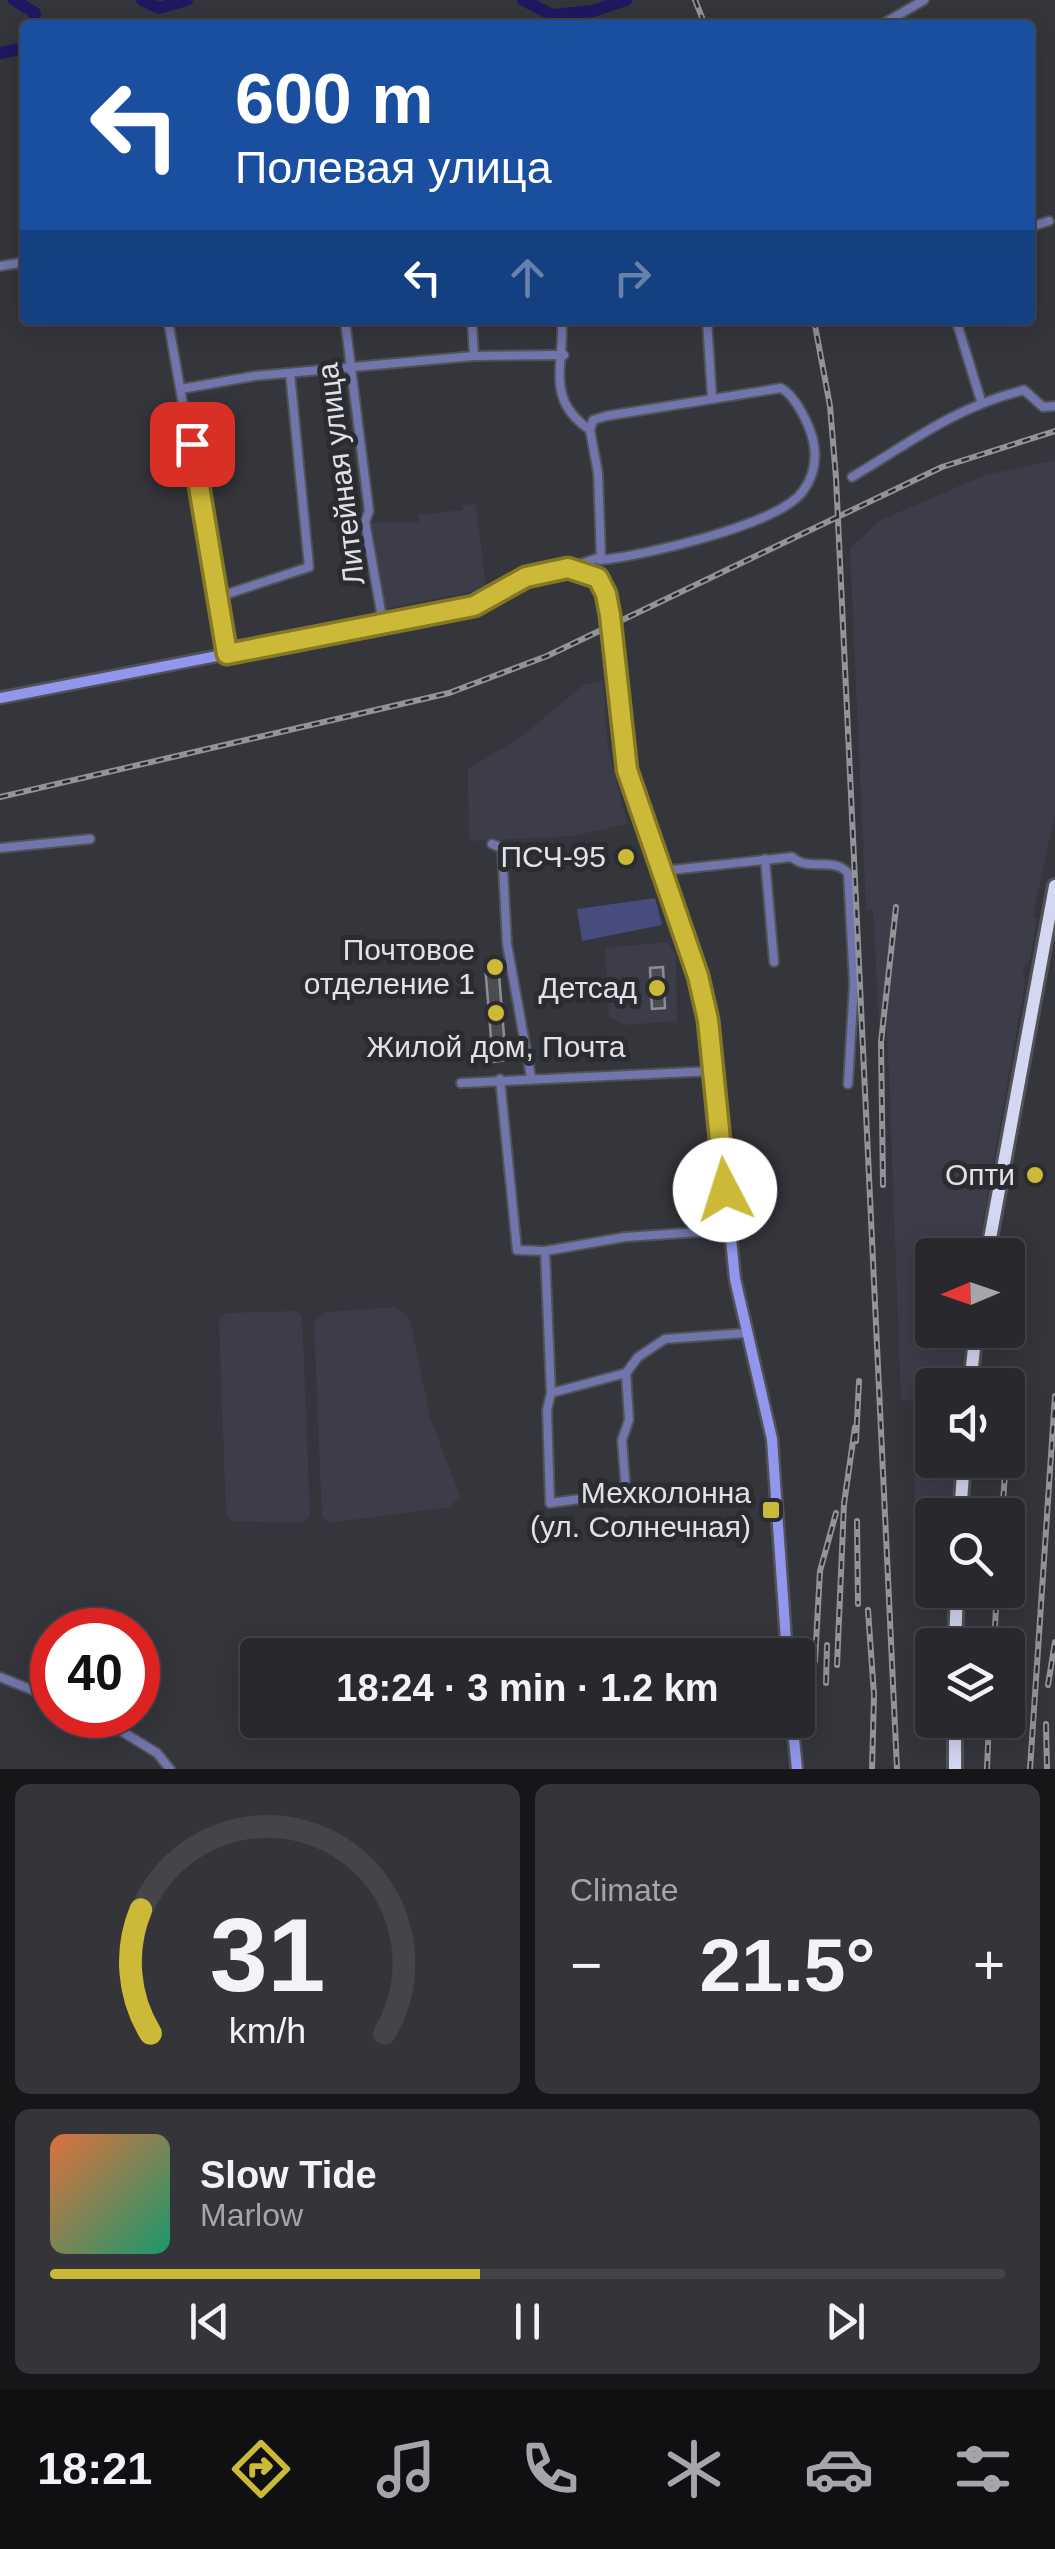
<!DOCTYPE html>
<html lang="en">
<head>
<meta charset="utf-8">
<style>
  :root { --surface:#28282d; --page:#343439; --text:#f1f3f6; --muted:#a5a6aa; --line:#444449; --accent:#cdb938 }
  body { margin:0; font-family:Helvetica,sans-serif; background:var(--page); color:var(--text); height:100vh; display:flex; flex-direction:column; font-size:38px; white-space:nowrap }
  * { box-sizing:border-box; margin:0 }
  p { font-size:32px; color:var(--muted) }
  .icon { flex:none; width:55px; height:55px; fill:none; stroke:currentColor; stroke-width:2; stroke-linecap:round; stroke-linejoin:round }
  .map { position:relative; height:1769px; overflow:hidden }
  .sheet { display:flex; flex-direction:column; gap:15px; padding:15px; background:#161619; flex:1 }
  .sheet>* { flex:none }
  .banner { position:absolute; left:20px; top:20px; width:1015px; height:305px; border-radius:10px; box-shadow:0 5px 25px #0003,0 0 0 2px var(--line); background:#1a4fa0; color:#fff; overflow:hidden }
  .needle { width:65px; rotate:268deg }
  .controls { position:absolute; left:915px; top:1238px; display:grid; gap:20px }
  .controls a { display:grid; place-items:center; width:110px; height:110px; border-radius:10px; background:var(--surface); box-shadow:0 5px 25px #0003,0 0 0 2px var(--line); font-size:50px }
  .speed { position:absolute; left:30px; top:1608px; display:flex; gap:20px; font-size:50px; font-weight:700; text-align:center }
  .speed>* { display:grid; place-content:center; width:130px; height:130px; border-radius:50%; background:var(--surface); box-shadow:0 5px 25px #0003,0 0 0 2px var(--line); line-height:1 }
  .speed .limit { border:15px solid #d22; background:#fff; color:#111 }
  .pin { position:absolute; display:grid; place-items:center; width:85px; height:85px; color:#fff; margin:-42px; border-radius:20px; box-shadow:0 5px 15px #0006 }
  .me { position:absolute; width:110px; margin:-55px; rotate:355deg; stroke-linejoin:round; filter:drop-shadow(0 0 8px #0008) }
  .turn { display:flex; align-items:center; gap:35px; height:210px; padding:0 50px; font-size:45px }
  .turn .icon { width:130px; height:130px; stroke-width:2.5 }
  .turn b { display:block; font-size:70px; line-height:85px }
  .lanes { display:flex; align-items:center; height:95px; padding:0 50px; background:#0003; justify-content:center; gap:50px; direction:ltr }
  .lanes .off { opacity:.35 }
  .big { font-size:75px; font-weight:700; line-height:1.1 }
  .sheet .widget { flex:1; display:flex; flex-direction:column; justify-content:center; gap:15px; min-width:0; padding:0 35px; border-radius:15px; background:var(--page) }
  .sheet .dial { align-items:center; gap:0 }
  .dial svg { height:260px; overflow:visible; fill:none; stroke:var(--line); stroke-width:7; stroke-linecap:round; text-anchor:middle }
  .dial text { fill:var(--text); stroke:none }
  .song { display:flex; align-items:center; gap:30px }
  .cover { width:120px; height:120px; border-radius:15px; background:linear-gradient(135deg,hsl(20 70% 55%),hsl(160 70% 35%)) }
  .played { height:10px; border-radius:5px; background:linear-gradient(90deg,var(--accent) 45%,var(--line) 45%) }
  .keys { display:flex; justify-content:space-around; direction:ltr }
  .heat { display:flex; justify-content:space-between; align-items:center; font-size:55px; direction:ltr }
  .sheet .tiles { flex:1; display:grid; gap:15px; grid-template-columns:1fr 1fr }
  .widget:last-child { grid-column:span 2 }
  .trip { position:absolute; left:240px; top:1638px; width:575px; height:100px; border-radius:10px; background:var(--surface); box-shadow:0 5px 25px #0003,0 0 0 2px var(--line); font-weight:700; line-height:100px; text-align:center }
  .dock { display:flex; height:160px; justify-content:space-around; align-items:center; background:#101012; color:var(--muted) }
  .dock .icon { width:70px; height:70px }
  .dock .current { color:var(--accent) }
  .dock b { font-size:45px; color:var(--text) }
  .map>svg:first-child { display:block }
</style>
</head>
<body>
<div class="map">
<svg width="1055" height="1769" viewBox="0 0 1055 1769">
  <rect width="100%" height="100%" fill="#35363c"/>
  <g fill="#3c3d49">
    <path d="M 1055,460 L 1055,812 L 1033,917 L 1037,919 L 1030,960 L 1023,968 L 1025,983 L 977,1255 L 932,1255 L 932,1330 L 966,1330 L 960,1385 L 932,1385 L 932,1460 L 955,1460 L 952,1515 L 932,1515 L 932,1537 L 915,1537 L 915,1401 L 901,1400 L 887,1023 L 879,1021 L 873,910 L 866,910 L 850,548 L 881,520 L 985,475 Z"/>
    <path d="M 476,504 L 486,589 L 384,609 L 368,523 L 419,522 L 419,515 L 463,510 L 463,505 Z"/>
    <path d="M 603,681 L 608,748 L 627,824 L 573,836 L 469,841 L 468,769 L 521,737 L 583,685 Z"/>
    <path d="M 668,942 L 676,955 L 677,1021 L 624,1025 L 609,1017 L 605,948 Z"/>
    <path d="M 395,1307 L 410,1319 L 430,1417 L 460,1496 L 450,1507 L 328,1523 L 322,1516 L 314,1321 L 327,1312 Z"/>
    <path d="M 296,1311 L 302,1316 L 310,1516 L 303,1523 L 230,1521 L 226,1513 L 219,1320 L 226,1313 Z"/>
  </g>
  <path fill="#484b7d" d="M 655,898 L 662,925 L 582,941 L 577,909 Z"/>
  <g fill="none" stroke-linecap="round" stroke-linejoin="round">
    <g stroke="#201860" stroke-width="12">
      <path d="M 14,0 L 35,13 L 34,25"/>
      <path d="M 142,0 L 159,8 L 187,0"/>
      <path d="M 523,0 L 552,15 L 593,11 L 626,0"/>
      <path d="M 0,53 L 25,48"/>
    </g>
  </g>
  <g fill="#4b4c52" stroke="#8d8e94" stroke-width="2.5">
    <path d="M 498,963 L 506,1060 L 493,1062 L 485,965 Z"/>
    <path d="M 663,967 L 665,1008 L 652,1009 L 650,968 Z"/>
  </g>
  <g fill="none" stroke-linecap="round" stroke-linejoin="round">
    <defs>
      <g id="street">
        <path d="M 881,25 L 924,0"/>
        <path d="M 1030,227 L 1049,221"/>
        <path d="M 0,266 L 25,262"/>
        <path d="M 168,320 L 227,654"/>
        <path d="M 345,320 L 369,511 L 365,522 L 383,623"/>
        <path d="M 472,320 L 474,356"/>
        <path d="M 562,320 C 564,368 545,399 590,430 L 598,473 L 601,557 L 574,566"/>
        <path d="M 707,320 L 712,398"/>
        <path d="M 956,320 L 981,401"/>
        <path d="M 181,389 L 254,376 L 474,356 L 564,355"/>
        <path d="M 590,430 L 593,420 L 606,416 L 781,388 C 795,395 809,424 813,440 C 817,458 815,475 803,491 C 779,525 642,556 600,560"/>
        <path d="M 852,477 C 913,441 953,408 1024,390 L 1043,407 L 1055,406"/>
        <path d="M 218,597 L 309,567 L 290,373"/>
        <path d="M 492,844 L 502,848 L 507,944 L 531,1077"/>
        <path d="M 0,848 L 90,839"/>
        <path d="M 765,859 L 774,962"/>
        <path d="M 662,871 L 792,857 C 808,872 833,856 848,873 L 854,984 L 848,1084"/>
        <path d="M 500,1079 L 517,1250 L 545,1251 L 551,1393 L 547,1410 L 550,1503 L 626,1493 L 622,1440 L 629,1420 L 626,1373"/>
        <path d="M 461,1083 L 713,1071"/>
        <path d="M 545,1251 L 625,1237 L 729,1230"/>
        <path d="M 551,1393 L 626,1373 L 638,1357 L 665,1339 L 746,1333"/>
        <path d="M 0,1677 L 52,1698"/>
        <path d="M 95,1715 L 157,1753 L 170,1769"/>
      </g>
      <g id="secondary">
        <path d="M 0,698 L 460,609 C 511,597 594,517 610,615 L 627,770 L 698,976 L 709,1020 L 735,1279 L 772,1439 L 787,1655"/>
        <path d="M 792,1720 L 797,1769"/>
      </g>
      <g id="highway">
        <path d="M 987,1255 L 1055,886"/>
        <path d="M 970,1385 L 976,1330"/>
        <path d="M 960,1515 L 964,1460"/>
        <path d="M 955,1645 L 957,1590"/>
        <path d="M 955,1720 L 955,1769"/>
      </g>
    </defs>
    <use href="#street" stroke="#515257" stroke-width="12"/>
    <use href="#secondary" stroke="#515257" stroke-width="15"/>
    <use href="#highway" stroke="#515257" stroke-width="18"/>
    <use href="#street" stroke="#7175ab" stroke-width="8"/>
    <use href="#secondary" stroke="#9297ed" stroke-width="10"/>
    <use href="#highway" stroke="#d3d7f1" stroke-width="12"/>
    <defs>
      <g id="rail">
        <path d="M 695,0 L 705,25"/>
        <path d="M 814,320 L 830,406 L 836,478 L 897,1769"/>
        <path d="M 0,797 L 449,693 L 547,656 L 942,467 L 1055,431"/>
        <path d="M 883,1185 L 881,1042 L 896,907"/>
        <path d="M 856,1441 L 859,1381"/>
        <path d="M 1002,1515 L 1006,1460"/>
        <path d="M 857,1521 L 858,1604"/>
        <path d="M 868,1610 L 874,1695 L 872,1769"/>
        <path d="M 994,1645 L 997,1590"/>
        <path d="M 815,1661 L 820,1571 L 836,1513"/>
        <path d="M 837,1665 L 844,1504 L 855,1427"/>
        <path d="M 826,1683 L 827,1645"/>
        <path d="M 1048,1685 L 1055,1642"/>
        <path d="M 1046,1724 L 1047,1769"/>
        <path d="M 987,1769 L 989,1720"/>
        <path d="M 1030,1769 L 1055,1396"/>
      </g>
    </defs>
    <use href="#rail" stroke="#939499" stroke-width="6"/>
    <use href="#rail" stroke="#2b2c31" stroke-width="2.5" stroke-dasharray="8" stroke-linecap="butt"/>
  </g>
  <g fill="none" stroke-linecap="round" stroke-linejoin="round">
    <defs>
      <path id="route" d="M 192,444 L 227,654 L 474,606 L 526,577 L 568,568 L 598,578 L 606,594 L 610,615 L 627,770 L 698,976 L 708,1020 L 725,1190"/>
    </defs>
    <use href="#route" stroke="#857824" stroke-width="25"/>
    <use href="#route" stroke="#cdb938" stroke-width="18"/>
  </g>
  <g fill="#cdb938" stroke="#2b2c31" stroke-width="4">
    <circle cx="626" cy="857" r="10"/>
    <circle cx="495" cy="967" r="10"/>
    <circle cx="657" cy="988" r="10"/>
    <circle cx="496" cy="1013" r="10"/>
    <circle cx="1035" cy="1175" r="10"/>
    <rect x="761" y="1500" width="20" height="20" rx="5"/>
  </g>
  <g text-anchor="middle" stroke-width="10" stroke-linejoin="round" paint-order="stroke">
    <g font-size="30" fill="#e1e2e6" stroke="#2b2c31">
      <text transform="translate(341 474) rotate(-97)" y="10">Литейная улица</text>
    </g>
    <g font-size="30" fill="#e1e2e6" stroke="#2b2c31" text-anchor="end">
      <text x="606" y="867">ПСЧ-95</text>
      <text x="475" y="960">Почтовое<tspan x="475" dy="34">отделение 1</tspan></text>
      <text x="637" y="998">Детсад</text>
      <text x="496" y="1057" text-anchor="middle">Жилой дом, Почта</text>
      <text x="1015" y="1185">Опти</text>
      <text x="751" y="1503">Мехколонна<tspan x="751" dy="34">(ул. Солнечная)</tspan></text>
    </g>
  </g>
</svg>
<div class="controls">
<a><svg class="needle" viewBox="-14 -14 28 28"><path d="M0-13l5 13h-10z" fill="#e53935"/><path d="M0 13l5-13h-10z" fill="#a5a6aa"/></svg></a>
<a><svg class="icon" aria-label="sound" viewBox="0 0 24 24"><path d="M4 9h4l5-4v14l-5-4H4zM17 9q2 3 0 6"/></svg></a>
<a><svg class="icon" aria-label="search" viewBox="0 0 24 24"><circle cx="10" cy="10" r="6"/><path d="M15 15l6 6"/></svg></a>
<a><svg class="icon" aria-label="layers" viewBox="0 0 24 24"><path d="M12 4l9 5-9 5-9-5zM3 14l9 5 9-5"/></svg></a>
</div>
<div class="speed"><div class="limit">40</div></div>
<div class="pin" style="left:192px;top:444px;background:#d93025"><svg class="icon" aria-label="arrive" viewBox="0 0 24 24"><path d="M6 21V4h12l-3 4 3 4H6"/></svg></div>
<svg class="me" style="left:725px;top:1190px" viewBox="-20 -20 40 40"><circle r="19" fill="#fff"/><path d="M0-13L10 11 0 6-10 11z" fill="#cdb938"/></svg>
<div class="trip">18:24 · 3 min · 1.2 km</div>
<div class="banner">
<div class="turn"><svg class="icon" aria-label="left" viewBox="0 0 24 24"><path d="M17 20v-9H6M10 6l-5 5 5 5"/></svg><div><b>600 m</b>Полевая улица</div></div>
<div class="lanes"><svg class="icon" aria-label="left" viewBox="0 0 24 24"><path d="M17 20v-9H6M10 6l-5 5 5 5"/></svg><svg class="icon off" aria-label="ahead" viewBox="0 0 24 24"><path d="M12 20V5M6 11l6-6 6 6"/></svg><svg class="icon off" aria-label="right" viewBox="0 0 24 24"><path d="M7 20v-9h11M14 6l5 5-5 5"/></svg></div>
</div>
</div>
<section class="sheet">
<div class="tiles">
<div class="widget dial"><svg viewBox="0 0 100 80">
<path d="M14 69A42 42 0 1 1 86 69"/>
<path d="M14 69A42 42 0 0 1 11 31" stroke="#cdb938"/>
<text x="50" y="56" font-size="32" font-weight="700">31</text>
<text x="50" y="72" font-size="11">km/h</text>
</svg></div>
<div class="widget"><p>Climate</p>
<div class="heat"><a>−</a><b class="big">21.5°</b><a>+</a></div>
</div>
<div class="widget">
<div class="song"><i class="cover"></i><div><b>Slow Tide</b><p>Marlow</p></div></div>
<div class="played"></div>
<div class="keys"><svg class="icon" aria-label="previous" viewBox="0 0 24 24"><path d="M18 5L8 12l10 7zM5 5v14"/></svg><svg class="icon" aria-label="pause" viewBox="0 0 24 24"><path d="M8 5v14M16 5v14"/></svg><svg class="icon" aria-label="next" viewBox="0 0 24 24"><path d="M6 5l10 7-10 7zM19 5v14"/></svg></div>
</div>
</div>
</section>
<nav class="dock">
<b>18:21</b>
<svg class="icon current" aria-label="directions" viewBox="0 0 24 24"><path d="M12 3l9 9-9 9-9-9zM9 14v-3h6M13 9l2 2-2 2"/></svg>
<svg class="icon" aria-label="music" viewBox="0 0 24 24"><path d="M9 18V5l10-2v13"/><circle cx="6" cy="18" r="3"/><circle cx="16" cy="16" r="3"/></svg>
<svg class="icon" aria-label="phone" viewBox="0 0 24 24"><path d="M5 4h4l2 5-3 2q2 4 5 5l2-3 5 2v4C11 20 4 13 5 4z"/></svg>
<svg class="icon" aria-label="climate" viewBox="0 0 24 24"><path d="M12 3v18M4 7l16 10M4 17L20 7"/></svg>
<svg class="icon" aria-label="car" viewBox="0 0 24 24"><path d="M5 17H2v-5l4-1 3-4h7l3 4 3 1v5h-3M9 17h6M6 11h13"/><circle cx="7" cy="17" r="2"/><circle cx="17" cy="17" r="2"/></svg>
<svg class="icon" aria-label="filters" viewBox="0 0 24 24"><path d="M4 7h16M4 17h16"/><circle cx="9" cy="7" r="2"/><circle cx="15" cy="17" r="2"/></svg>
</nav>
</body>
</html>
